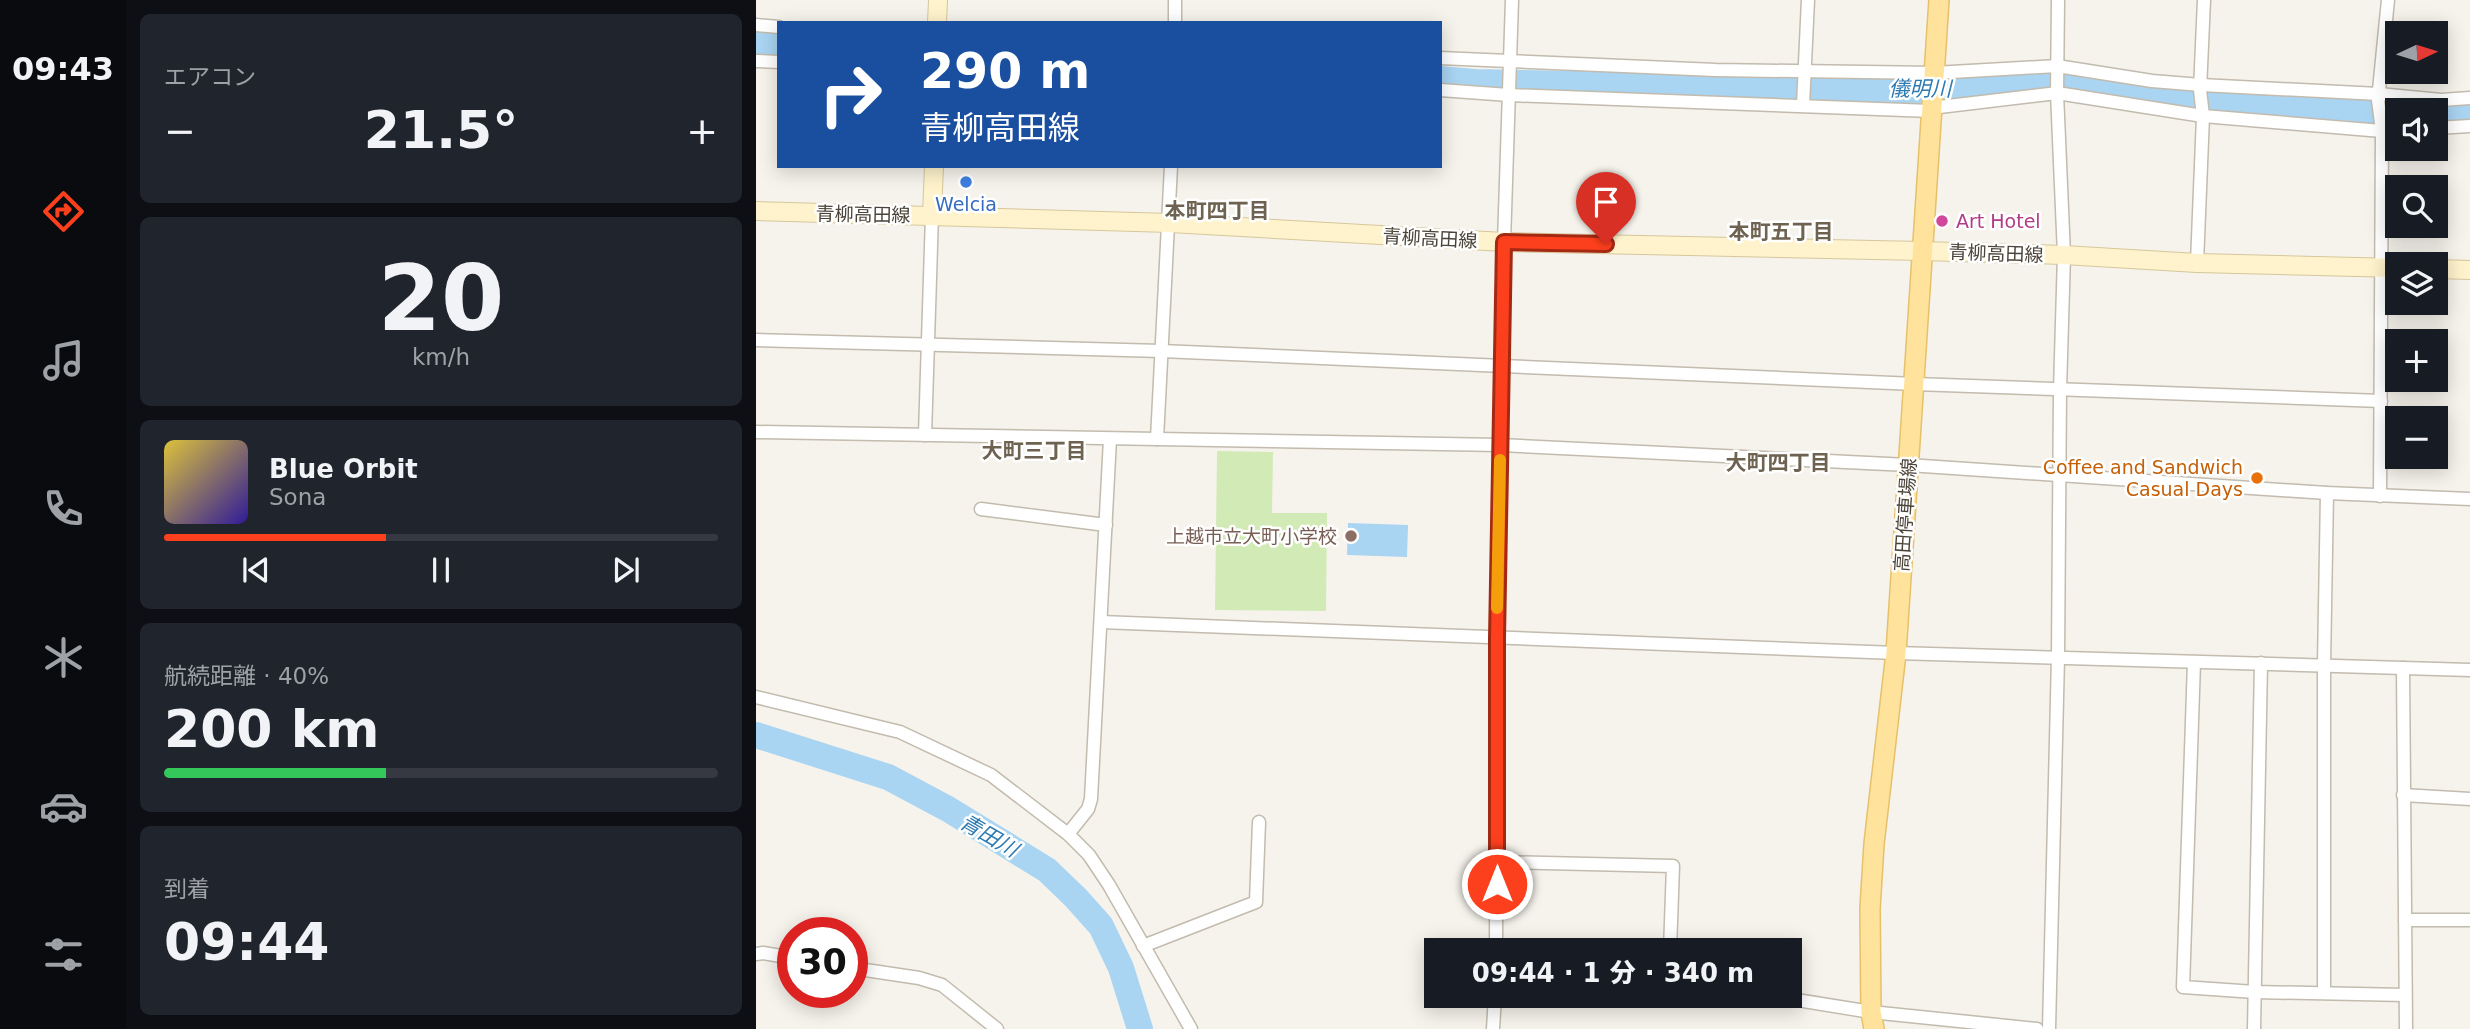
<!DOCTYPE html>
<html lang="ja">
<head>
<meta charset="utf-8">
<style>
  :root { --surface:#171b24; --page:#20242c; --text:#f1f3f6; --muted:#9ea1a6; --line:#363941; --accent:#fc3f1d }
  body { margin:0; font-family:"DejaVu Sans","Noto Sans JP",sans-serif; background:var(--page); color:var(--text); height:100vh; display:flex; flex-direction:column; font-size:26px; white-space:nowrap }
  * { box-sizing:border-box; margin:0 }
  p { font-size:23px; color:var(--muted) }
  .icon { flex:none; width:38px; height:38px; fill:none; stroke:currentColor; stroke-width:2; stroke-linecap:round; stroke-linejoin:round }
  .map { position:relative; flex:1; overflow:hidden }
  .side { display:flex; flex-direction:column; gap:14px; padding:14px; background:#0d0f14; width:630px }
  .side>* { flex:none }
  .hud { position:absolute; left:21px; top:21px; width:665px; height:147px; border-radius:0px; box-shadow:0 4px 18px #0003; background:#1a4fa0; color:#fff; overflow:hidden }
  .needle { width:46px; rotate:86deg }
  .controls { position:absolute; left:1629px; top:21px; display:grid; gap:14px }
  .controls a { display:grid; place-items:center; width:63px; height:63px; border-radius:0px; background:var(--surface); box-shadow:0 4px 18px #0003; font-size:35px }
  .speed { position:absolute; left:21px; top:917px; display:flex; gap:14px; font-size:35px; font-weight:700; text-align:center }
  .speed>* { display:grid; place-content:center; width:91px; height:91px; border-radius:50%; background:var(--surface); box-shadow:0 4px 18px #0003; line-height:1 }
  .speed .limit { border:10px solid #d22; background:#fff; color:#111 }
  .pin { position:absolute; display:grid; place-items:center; width:60px; height:60px; color:#fff; margin:-72px -30px; border-radius:50% 50% 50% 0; rotate:-45deg; box-shadow:0 0 7px #0007 }
  .pin .icon { rotate:45deg }
  .me { position:absolute; width:77px; margin:-38px; rotate:0deg; stroke-linejoin:round; filter:drop-shadow(0 0 5px #0008) }
  .turn { display:flex; align-items:center; gap:24px; height:147px; padding:0 28px; font-size:32px }
  .turn .icon { width:91px; height:91px; stroke-width:2.5 }
  .turn b { display:block; font-size:49px; line-height:60px }
  .big { font-size:52px; font-weight:800; line-height:1.1 }
  .side .widget { flex:1; display:flex; flex-direction:column; justify-content:center; gap:10px; min-width:0; padding:0 24px; border-radius:10px; background:var(--page) }
  .side .dial { align-items:center; gap:0 }
  .dial b { font-size:91px; line-height:1 }
  .song { display:flex; align-items:center; gap:21px }
  .cover { width:84px; height:84px; border-radius:10px; background:linear-gradient(135deg,hsl(50 70% 55%),hsl(250 70% 35%)) }
  .played { height:7px; border-radius:4px; background:linear-gradient(90deg,var(--accent) 40%,var(--line) 40%) }
  .keys { display:flex; justify-content:space-around; direction:ltr }
  .heat { display:flex; justify-content:space-between; align-items:center; font-size:38px; direction:ltr }
  .charge { height:10px; border-radius:5px; background:linear-gradient(90deg,#34c759 40%,var(--line) 0) }
  .trip { position:absolute; left:668px; top:938px; width:378px; height:70px; border-radius:0px; background:var(--surface); box-shadow:0 4px 18px #0003; font-weight:800; line-height:70px; text-align:center }
  main { display:flex; flex:1; min-height:0 }
  .tab-bar { display:flex; flex-direction:column; width:126px; justify-content:space-around; align-items:center; background:#090b0e; color:var(--muted) }
  .tab-bar .icon { width:49px; height:49px }
  .tab-bar .current { color:var(--accent) }
  .tab-bar b { font-size:32px; color:var(--text) }
  .map>svg:first-child { display:block }
</style>
</head>
<body>
<main>
<nav class="tab-bar">
<b>09:43</b>
<svg class="icon current" aria-label="directions" viewBox="0 0 24 24"><path d="M12 3l9 9-9 9-9-9zM9 14v-3h6M13 9l2 2-2 2"/></svg>
<svg class="icon" aria-label="music" viewBox="0 0 24 24"><path d="M9 18V5l10-2v13"/><circle cx="6" cy="18" r="3"/><circle cx="16" cy="16" r="3"/></svg>
<svg class="icon" aria-label="phone" viewBox="0 0 24 24"><path d="M5 4h4l2 5-3 2q2 4 5 5l2-3 5 2v4C11 20 4 13 5 4z"/></svg>
<svg class="icon" aria-label="climate" viewBox="0 0 24 24"><path d="M12 3v18M4 7l16 10M4 17L20 7"/></svg>
<svg class="icon" aria-label="car" viewBox="0 0 24 24"><path d="M5 17H2v-5l4-1 3-4h7l3 4 3 1v5h-3M9 17h6M6 11h13"/><circle cx="7" cy="17" r="2"/><circle cx="17" cy="17" r="2"/></svg>
<svg class="icon" aria-label="filters" viewBox="0 0 24 24"><path d="M4 7h16M4 17h16"/><circle cx="9" cy="7" r="2"/><circle cx="15" cy="17" r="2"/></svg>
</nav>
<section class="side">
<div class="widget"><p>エアコン</p>
<div class="heat"><a>−</a><b class="big">21.5°</b><a>+</a></div>
</div>
<div class="widget dial"><b>20</b><p>km/h</p></div>
<div class="widget">
<div class="song"><i class="cover"></i><div><b>Blue Orbit</b><p>Sona</p></div></div>
<div class="played"></div>
<div class="keys"><svg class="icon" aria-label="previous" viewBox="0 0 24 24"><path d="M18 5L8 12l10 7zM5 5v14"/></svg><svg class="icon" aria-label="pause" viewBox="0 0 24 24"><path d="M8 5v14M16 5v14"/></svg><svg class="icon" aria-label="next" viewBox="0 0 24 24"><path d="M6 5l10 7-10 7zM19 5v14"/></svg></div>
</div>
<div class="widget"><p>航続距離 · 40%</p><b class="big">200 km</b><div class="charge"></div></div>
<div class="widget"><p>到着</p><b class="big">09:44</b></div>
</section>
<div class="map">
<svg width="1714" height="1029" viewBox="0 0 1714 1029">
  <rect width="100%" height="100%" fill="#f6f3ec"/>
  <path fill="#d2eab5" d="M 461,451 L 517,452 L 516,513 L 571,513 L 570,611 L 459,610 Z"/>
  <path fill="#a9d4f2" d="M 592,523 L 652,525 L 651,557 L 591,555 Z"/>
  <g fill="none" stroke-linecap="round" stroke-linejoin="round">
    <g stroke="#a9d4f2" stroke-width="26">
      <path d="M 0,43 L 23,44"/>
      <path d="M 684,79 L 719,82 L 1186,91 L 1316,78 L 1467,101 L 1595,108 L 1642,117"/>
      <path d="M 1680,115 L 1714,113"/>
      <path d="M 0,735 L 132,777 L 192,809 L 291,870 L 320,898 L 345,926 L 365,968 L 384,1029"/>
    </g>
    <defs>
      <g id="street">
        <path d="M 419,23 L 419,0"/>
        <path d="M 0,25 L 23,27"/>
        <path d="M 684,58 L 960,70 L 1178,73 L 1301,66 L 1396,81 L 1445,85 L 1623,94 L 1685,100 L 1714,98"/>
        <path d="M 0,61 L 23,62"/>
        <path d="M 684,90 L 753,95 L 1175,111"/>
        <path d="M 1047,105 L 1052,0"/>
        <path d="M 1175,108 L 1301,93 L 1447,116 L 1626,131 L 1642,130"/>
        <path d="M 1680,128 L 1714,126"/>
        <path d="M 1441,263 L 1447,116 L 1444,90 L 1448,0"/>
        <path d="M 0,340 L 405,351 L 1159,384 L 1625,401"/>
        <path d="M 0,432 L 744,445 L 1152,465 L 1571,493 L 1714,499"/>
        <path d="M 169,435 L 176,215"/>
        <path d="M 401,439 L 415,166"/>
        <path d="M 1624,496 L 1626,131 L 1622,100 L 1632,0"/>
        <path d="M 225,509 L 350,525"/>
        <path d="M 345,622 L 1140,653 L 1714,670"/>
        <path d="M 1438,662 L 1427,987 L 1499,992 L 1649,995"/>
        <path d="M 1647,668 L 1650,1029"/>
        <path d="M 0,697 L 144,732 L 235,775 L 312,834 L 333,855 L 353,885 L 435,1029"/>
        <path d="M 1647,795 L 1714,799"/>
        <path d="M 312,834 L 332,809 L 335,799 L 354,439"/>
        <path d="M 741,862 L 917,866 L 914,950"/>
        <path d="M 1649,920 L 1714,920"/>
        <path d="M 387,946 L 500,902 L 503,822"/>
        <path d="M 740,950 L 741,638 L 748,242 L 756,0"/>
        <path d="M 0,954 L 7,953 L 37,958"/>
        <path d="M 96,968 L 163,978 L 186,985 L 241,1029"/>
        <path d="M 1568,992 L 1568,664 L 1571,493"/>
        <path d="M 1016,996 L 1115,1012 L 1281,1029"/>
        <path d="M 737,1029 L 739,996"/>
        <path d="M 1293,1029 L 1302,657 L 1304,390 L 1308,255 L 1301,93 L 1302,0"/>
        <path d="M 1498,1029 L 1505,663"/>
      </g>
      <g id="secondary">
        <path d="M 181,23 L 182,0"/>
        <path d="M 0,211 L 414,223 L 748,242 L 1166,251 L 1308,255 L 1441,263 L 1642,268"/>
        <path d="M 176,215 L 178,166"/>
        <path d="M 1680,269 L 1714,270"/>
      </g>
      <path id="primary" d="M 1118,1029 L 1115,1012 L 1114,909 L 1118,844 L 1140,653 L 1183,0"/>
    </defs>
    <use href="#street" stroke="#c2bbae" stroke-width="15"/>
    <use href="#secondary" stroke="#d6c79b" stroke-width="20"/>
    <use href="#primary" stroke="#e6c16a" stroke-width="22"/>
    <use href="#street" stroke="#fff" stroke-width="12"/>
    <use href="#secondary" stroke="#fff3cd" stroke-width="18"/>
    <use href="#primary" stroke="#ffe39c" stroke-width="19"/>
  </g>
  <g fill="none" stroke-linecap="round" stroke-linejoin="round">
    <defs>
      <path id="route" d="M 741,884 L 741,638 L 748,242 L 850,244"/>
    </defs>
    <use href="#route" stroke="#a42913" stroke-width="18"/>
    <use href="#route" stroke="#fc3f1d" stroke-width="12"/>
    <path stroke="#f59e0b" stroke-width="12" d="M 741,608 L 744,460"/>
  </g>
  <circle fill="#3f7fe0" stroke="#fff" stroke-width="2.5" cx="210" cy="182" r="7"/>
  <circle fill="#d1479c" stroke="#fff" stroke-width="2.5" cx="1186" cy="221" r="7"/>
  <circle fill="#e8710a" stroke="#fff" stroke-width="2.5" cx="1501" cy="478" r="7"/>
  <circle fill="#8d6e63" stroke="#fff" stroke-width="2.5" cx="595" cy="536" r="7"/>
  <g text-anchor="middle" stroke-width="5" stroke-linejoin="round" paint-order="stroke">
    <g font-size="19" fill="#366cbe" stroke="#fff">
      <text x="210" y="211">Welcia</text>
    </g>
    <g font-size="19" fill="#4b4439" stroke="#fff">
      <text transform="translate(107 214) rotate(1)" y="7">青柳高田線</text>
      <text transform="translate(674 238) rotate(3)" y="7">青柳高田線</text>
      <text transform="translate(1240 253) rotate(2)" y="7">青柳高田線</text>
      <text transform="translate(1149 515) rotate(-86)" y="7">高田停車場線</text>
    </g>
    <g font-size="19" fill="#b23c85" stroke="#fff" text-anchor="start">
      <text x="1200" y="228">Art Hotel</text>
    </g>
    <g font-size="19" fill="#c56008" stroke="#fff" text-anchor="end">
      <text x="1487" y="474">Coffee and Sandwich<tspan x="1487" dy="22">Casual Days</tspan></text>
    </g>
    <g font-size="19" fill="#785e54" stroke="#fff" text-anchor="end">
      <text x="581" y="543">上越市立大町小学校</text>
    </g>
    <g font-size="21" font-style="italic" fill="#2e7ab2" stroke="#fff">
      <text x="1164" y="96">儀明川</text>
      <text transform="translate(233 836) rotate(30)" y="7">青田川</text>
    </g>
    <g font-size="21" font-weight="bold" fill="#6e6250" stroke="#fff">
      <text x="461" y="218">本町四丁目</text>
      <text x="1025" y="239">本町五丁目</text>
      <text x="278" y="458">大町三丁目</text>
      <text x="1022" y="470">大町四丁目</text>
    </g>
  </g>
</svg>
<div class="controls">
<a><svg class="needle" viewBox="-14 -14 28 28"><path d="M0-13l5 13h-10z" fill="#e53935"/><path d="M0 13l5-13h-10z" fill="#9ea1a6"/></svg></a>
<a><svg class="icon" aria-label="sound" viewBox="0 0 24 24"><path d="M4 9h4l5-4v14l-5-4H4zM17 9q2 3 0 6"/></svg></a>
<a><svg class="icon" aria-label="search" viewBox="0 0 24 24"><circle cx="10" cy="10" r="6"/><path d="M15 15l6 6"/></svg></a>
<a><svg class="icon" aria-label="layers" viewBox="0 0 24 24"><path d="M12 4l9 5-9 5-9-5zM3 14l9 5 9-5"/></svg></a>
<a>+</a>
<a>−</a>
</div>
<div class="speed"><div class="limit">30</div></div>
<div class="pin" style="left:850px;top:244px;background:#d93025"><svg class="icon" aria-label="arrive" viewBox="0 0 24 24"><path d="M6 21V4h12l-3 4 3 4H6"/></svg></div>
<svg class="me" style="left:741px;top:884px" viewBox="-20 -20 40 40"><circle r="17" fill="#fc3f1d" stroke="#fff" stroke-width="3"/><path d="M0-11L8 9 0 5-8 9z" fill="#fff"/></svg>
<div class="trip">09:44 · 1 分 · 340 m</div>
<div class="hud">
<div class="turn"><svg class="icon" aria-label="right" viewBox="0 0 24 24"><path d="M7 20v-9h11M14 6l5 5-5 5"/></svg><div><b>290 m</b>青柳高田線</div></div>
</div>
</div>
</main>
</body>
</html>
